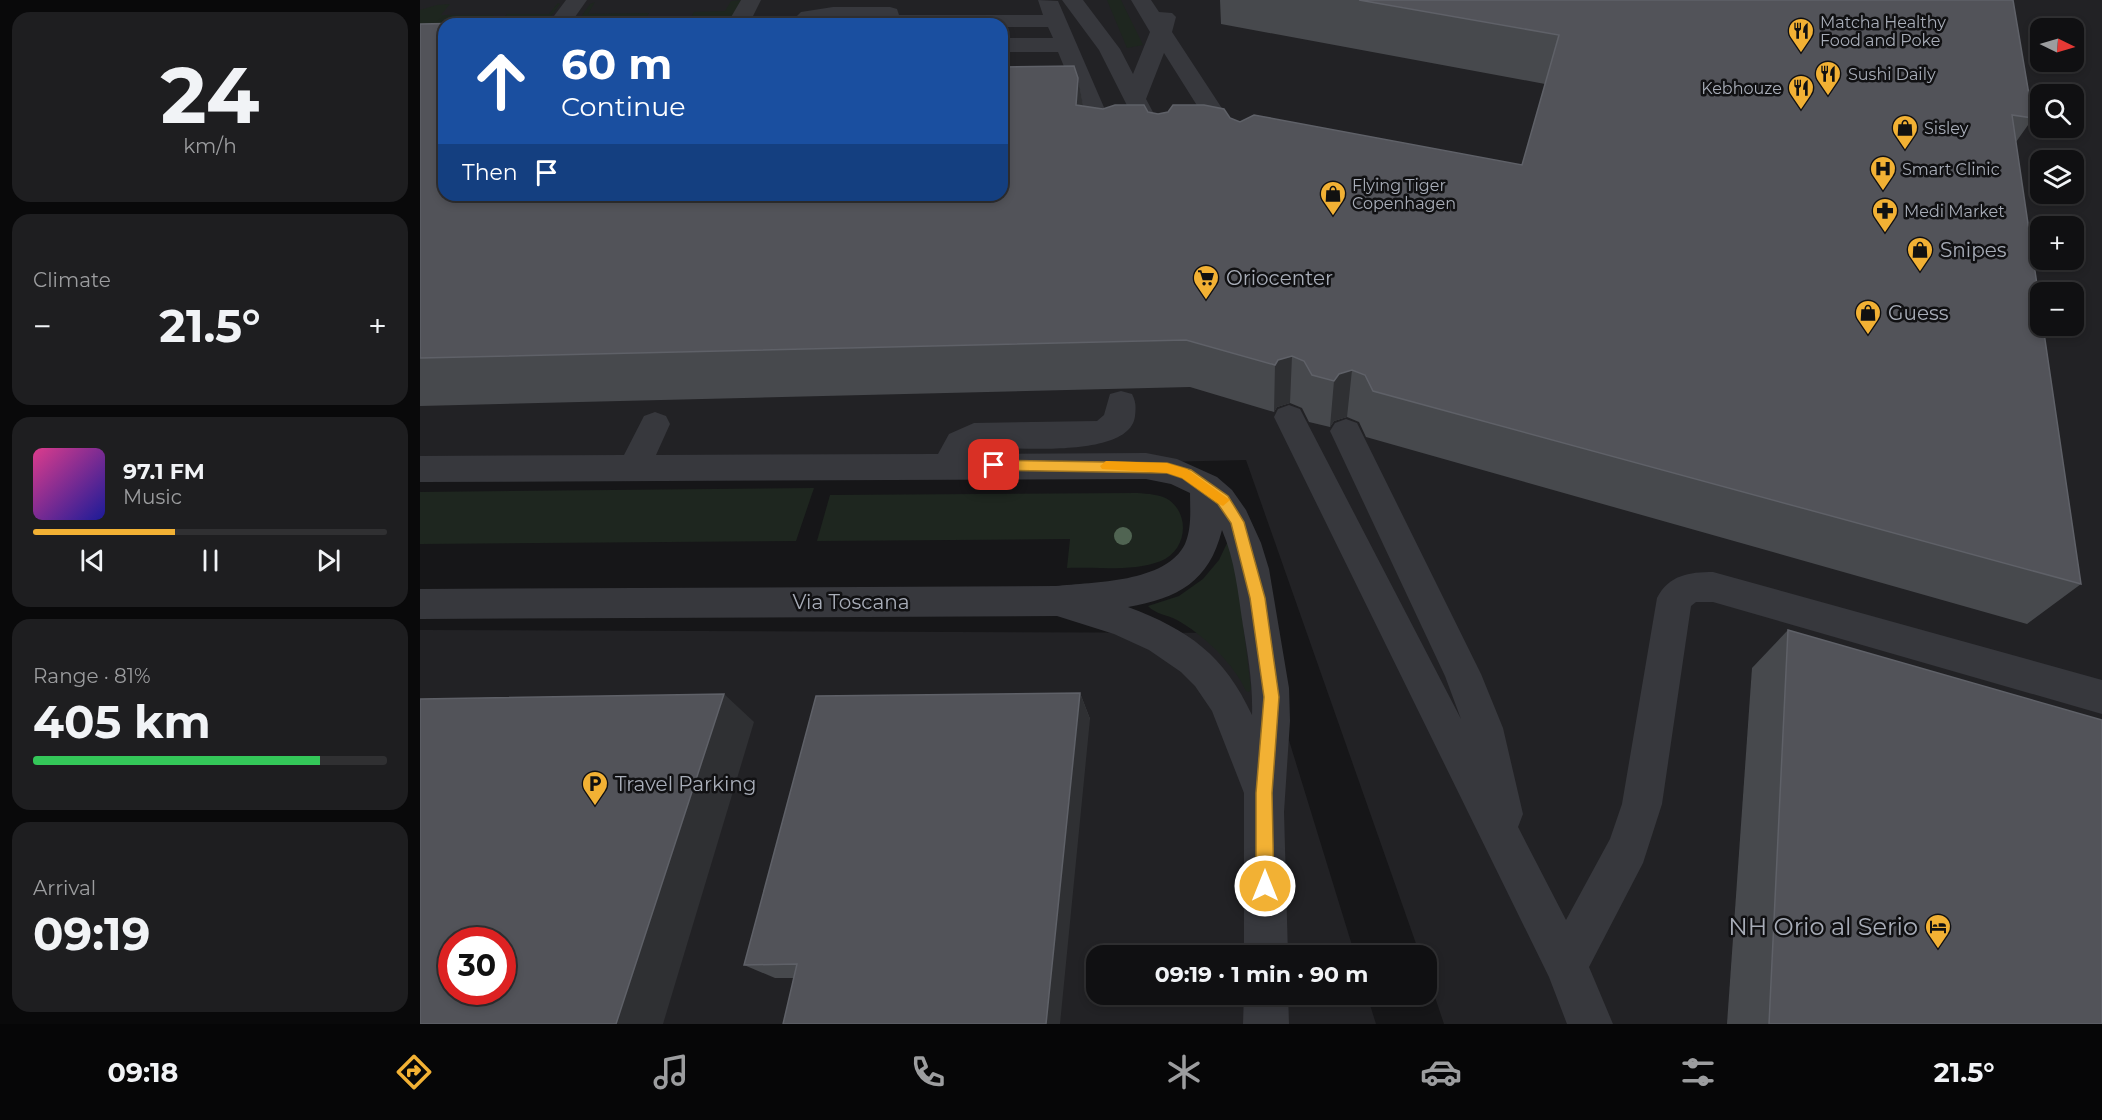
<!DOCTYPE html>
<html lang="en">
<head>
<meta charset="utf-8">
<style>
  :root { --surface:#101012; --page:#1e1e20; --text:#f1f3f6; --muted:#9c9d9f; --line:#303032; --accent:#f2b134 }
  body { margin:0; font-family:Montserrat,sans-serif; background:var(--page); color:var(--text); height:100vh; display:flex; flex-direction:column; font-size:22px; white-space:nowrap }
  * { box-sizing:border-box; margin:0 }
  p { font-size:20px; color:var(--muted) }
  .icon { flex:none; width:33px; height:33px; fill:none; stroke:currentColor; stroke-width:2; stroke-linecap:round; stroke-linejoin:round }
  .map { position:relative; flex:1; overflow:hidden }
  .drawer { display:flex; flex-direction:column; gap:12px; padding:12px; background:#09090a; width:420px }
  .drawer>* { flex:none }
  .hud { position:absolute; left:18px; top:18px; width:570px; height:183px; border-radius:18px; box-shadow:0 3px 9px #0003,0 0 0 2px var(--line); background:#1a4fa0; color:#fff; overflow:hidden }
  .needle { width:39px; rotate:95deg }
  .controls { position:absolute; left:1610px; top:18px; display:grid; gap:12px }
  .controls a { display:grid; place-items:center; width:54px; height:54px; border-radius:12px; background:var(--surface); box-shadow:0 3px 9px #0003,0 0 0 2px var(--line); font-size:30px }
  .speed { position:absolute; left:18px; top:927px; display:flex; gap:12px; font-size:30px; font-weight:700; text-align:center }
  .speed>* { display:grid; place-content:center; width:78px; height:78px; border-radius:50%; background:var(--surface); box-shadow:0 3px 9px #0003,0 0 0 2px var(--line); line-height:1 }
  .speed .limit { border:9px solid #d22; background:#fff; color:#111 }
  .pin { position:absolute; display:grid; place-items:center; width:51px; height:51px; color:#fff; margin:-26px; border-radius:12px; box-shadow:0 3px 9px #0006 }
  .me { position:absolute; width:66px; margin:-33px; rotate:0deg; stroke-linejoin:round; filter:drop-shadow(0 0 4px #0008) }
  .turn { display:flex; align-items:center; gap:21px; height:126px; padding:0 24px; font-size:27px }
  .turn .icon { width:78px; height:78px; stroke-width:2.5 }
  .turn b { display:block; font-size:42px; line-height:51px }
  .then { display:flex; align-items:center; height:57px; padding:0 24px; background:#0003; gap:12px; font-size:22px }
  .big { font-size:45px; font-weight:700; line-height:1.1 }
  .drawer .widget { flex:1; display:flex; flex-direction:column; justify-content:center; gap:9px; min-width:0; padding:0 21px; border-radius:18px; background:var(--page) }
  .drawer .dial { align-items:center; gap:0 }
  .dial b { font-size:78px; line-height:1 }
  .song { display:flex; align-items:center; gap:18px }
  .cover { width:72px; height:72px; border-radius:9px; background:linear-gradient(135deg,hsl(330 70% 55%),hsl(240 70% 35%)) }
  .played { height:6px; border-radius:3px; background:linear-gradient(90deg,var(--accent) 40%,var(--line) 40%) }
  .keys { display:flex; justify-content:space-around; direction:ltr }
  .heat { display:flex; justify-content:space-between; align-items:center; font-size:33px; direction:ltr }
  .charge { height:9px; border-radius:4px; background:linear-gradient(90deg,#34c759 81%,var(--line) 0) }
  .trip { position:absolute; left:666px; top:945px; width:351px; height:60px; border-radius:18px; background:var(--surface); box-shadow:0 3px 9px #0003,0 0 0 2px var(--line); font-weight:700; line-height:60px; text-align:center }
  .dock { display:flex; height:96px; justify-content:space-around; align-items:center; background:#060607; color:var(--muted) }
  .dock .icon { width:42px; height:42px }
  .dock .active { color:var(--accent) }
  .dock b { font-size:27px; color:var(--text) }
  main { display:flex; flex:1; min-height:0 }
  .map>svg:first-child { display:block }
</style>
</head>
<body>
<main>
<section class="drawer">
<div class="widget dial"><b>24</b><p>km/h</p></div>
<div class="widget"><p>Climate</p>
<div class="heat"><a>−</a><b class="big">21.5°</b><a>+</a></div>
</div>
<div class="widget">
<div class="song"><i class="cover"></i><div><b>97.1 FM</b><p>Music</p></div></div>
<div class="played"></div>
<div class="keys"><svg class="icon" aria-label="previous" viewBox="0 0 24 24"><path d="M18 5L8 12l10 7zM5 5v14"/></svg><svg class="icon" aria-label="pause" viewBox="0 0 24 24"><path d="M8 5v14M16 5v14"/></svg><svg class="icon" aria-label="next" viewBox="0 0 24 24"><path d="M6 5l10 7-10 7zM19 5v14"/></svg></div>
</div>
<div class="widget"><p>Range · 81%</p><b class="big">405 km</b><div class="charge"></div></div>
<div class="widget"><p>Arrival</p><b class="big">09:19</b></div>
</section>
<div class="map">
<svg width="1682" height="1024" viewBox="0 0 1682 1024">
  <rect width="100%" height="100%" fill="#161618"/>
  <g fill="#222225" fill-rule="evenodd">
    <path d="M 0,0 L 1682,0 L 1682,1024 L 1024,1024 L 1007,973 L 1006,956 L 1000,955 L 826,460 L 0,480 ZM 24,24 L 582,24 L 582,195 L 24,195 ZM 1620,28 L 1653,28 L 1653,62 L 1620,62 ZM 1620,94 L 1653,94 L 1653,128 L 1620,128 ZM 1620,160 L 1653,160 L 1653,194 L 1620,194 ZM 1620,226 L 1653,226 L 1653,260 L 1620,260 ZM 1620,292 L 1653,292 L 1653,326 L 1620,326 Z"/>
    <path d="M 0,630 L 836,633 L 935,955 L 676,956 L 676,994 L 947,995 L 956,1024 L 0,1024 ZM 32,940 L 82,940 L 82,992 L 32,992 Z"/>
  </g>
  <g fill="#1e261f">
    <path d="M 321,0 L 311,20 L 269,21 L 274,12 L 305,11 L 311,1 Z"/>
    <path d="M 687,0 L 701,0 L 723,45 L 707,48 Z"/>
    <path d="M 175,2 L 168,14 L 229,13 L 224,21 L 157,22 L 170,4 Z"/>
    <path d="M 138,3 L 140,4 L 126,23 L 80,23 L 87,14 L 129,14 Z"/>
    <path d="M 30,4 L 21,15 L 74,15 L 66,23 L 0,24 L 0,10 L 17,5 Z"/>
    <path d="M 394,488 L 376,541 L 0,544 L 0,492 Z"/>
    <path d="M 717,493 C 728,494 740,494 749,500 C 771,516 766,551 741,561 C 713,572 676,567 647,568 L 650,539 L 397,541 L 410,495 Z"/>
    <path d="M 809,539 L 813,542 L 831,689 L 829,692 L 826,691 C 814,664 784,635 757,620 C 748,615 735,614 728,606 L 759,596 L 783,579 L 799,560 Z"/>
  </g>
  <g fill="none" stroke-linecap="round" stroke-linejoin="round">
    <g fill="#37383d" fill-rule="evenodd">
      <path d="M 146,0 L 167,0 L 150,24 L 128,24 Z"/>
      <path d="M 321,0 L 341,0 L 329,24 L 307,24 Z"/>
      <path d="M 618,0 L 638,1 L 702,149 L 699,154 L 690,156 L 681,154 L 678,149 L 638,52 L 582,52 L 582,38 L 633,38 L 628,27 L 582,27 L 582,24 L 438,24 L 438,19 L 388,22 L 381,20 L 377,16 L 381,12 L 413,7 L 470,7 L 477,9 L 479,15 L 623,15 Z"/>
      <path d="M 642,0 L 663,0 L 700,49 L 713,74 L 730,32 L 711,0 L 731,0 L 739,12 L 752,13 L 756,17 L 752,32 L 826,145 L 823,150 L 814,152 L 805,150 L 744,53 L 726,99 L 750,144 L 747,149 L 738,151 L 729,149 L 679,50 Z"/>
      <path d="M 701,391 L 712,394 C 716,402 716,407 715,416 C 710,460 590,447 557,447 L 549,454 L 726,453 L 757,459 L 797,477 L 812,490 L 826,510 L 841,543 L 849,569 L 869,688 L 870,721 L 864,812 L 868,956 L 824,956 L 824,793 L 792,711 L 775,686 L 761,672 L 729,650 L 694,634 L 637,616 L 0,619 L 0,589 L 636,586 C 673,582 746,583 765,544 C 772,528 770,509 770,493 L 751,484 L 726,479 L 0,482 L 0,456 L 204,455 L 224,416 L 235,412 L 246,416 L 250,424 L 236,455 L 518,454 L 529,434 L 554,423 L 677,421 L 684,415 L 690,394 ZM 802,530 C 815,560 818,593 823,626 C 828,655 833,684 832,715 C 804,655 769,630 708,607 C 758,598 789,582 802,530 Z"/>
      <path d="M 869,405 L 880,409 L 1041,719 L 1025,676 L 910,431 L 915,423 L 926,419 L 937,423 L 1061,674 L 1083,728 L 1103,814 L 1098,827 L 1146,920 L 1190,839 L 1202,804 L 1237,598 C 1249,575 1269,572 1293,572 L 1682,680 L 1682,714 L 1293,602 L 1276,602 L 1271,606 L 1242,804 L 1223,863 L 1169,967 L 1193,1024 L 1147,1024 L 1129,977 L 854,417 L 858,409 Z"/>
      <path d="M 824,994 L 868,994 L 869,1024 L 823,1024 Z"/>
    </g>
  </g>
  <circle fill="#506452" cx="703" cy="536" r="9"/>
  <g fill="#47494d">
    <path d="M 800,0 L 1593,0 L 1613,118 L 1596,142 L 1661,584 L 1607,624 L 946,437 L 939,422 L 927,417 L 914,421 L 910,427 L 889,422 L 882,408 L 870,403 L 857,407 L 854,412 L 770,387 L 0,406 L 0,24 L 24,195 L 658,78 L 663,106 L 683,109 L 728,112 L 738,114 L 810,118 L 820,122 L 1102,165 L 1125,84 L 801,24 Z"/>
    <path d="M 1368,630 L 1682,1024 L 1307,1024 L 1332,668 Z"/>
    <path d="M 660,693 L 670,719 L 374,978 L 355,978 L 324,965 Z"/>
  </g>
  <g fill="#2f3033">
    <path d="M 658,78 L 667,127 L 656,105 Z"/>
    <path d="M 872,356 L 870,403 L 857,407 L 854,412 L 855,365 L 858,360 Z"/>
    <path d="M 932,370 L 927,417 L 914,421 L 910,427 L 914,381 L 919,374 Z"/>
    <path d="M 660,693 L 670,719 L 640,1024 L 626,1024 Z"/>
    <path d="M 304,694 L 334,722 L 243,1024 L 196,1024 Z"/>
  </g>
  <g fill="#525359" stroke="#5f6168" stroke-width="1.5" fill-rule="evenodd">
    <path d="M 939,0 L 1593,0 L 1613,118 L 1592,115 L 1620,305 L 1620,326 L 1623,326 L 1661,584 L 953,391 L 945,375 L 932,370 L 919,374 L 914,381 L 892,375 L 884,361 L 872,356 L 858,360 L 855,365 L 766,340 L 0,358 L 0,24 L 253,19 L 251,24 L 24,24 L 24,195 L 582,195 L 582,67 L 654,66 L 658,78 L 656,105 L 683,109 L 695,105 L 724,105 L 728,112 L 738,114 L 748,112 L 753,105 L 784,105 L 804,109 L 810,118 L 820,122 L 834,115 L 1102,165 L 1139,35 Z"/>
    <path d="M 1368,630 L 1682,720 L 1682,1024 L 1349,1024 Z"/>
    <path d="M 660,693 L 626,1024 L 363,1024 L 377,964 L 324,965 L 396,696 Z"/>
    <path d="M 304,694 L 196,1024 L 0,1024 L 0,699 ZM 32,940 L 82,940 L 82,992 L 32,992 Z"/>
  </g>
  <path fill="#f2b134" stroke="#9d7322" stroke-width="1.5" d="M 574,460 L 747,463 L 771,470 L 808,496 L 824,522 L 845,598 L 859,697 L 852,793 L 854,886 L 851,892 L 845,895 L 839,892 L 836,886 L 836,793 L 844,697 L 830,598 L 811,523 L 798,504 L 762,478 L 747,473 L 574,470 L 567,465 Z"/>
  <path fill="#f59e0b" d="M 686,461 L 747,463 L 767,469 L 810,500 L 803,506 L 799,504 L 762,478 L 747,473 L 682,469 L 680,466 Z"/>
  <defs>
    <symbol id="restaurant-pin" viewBox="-11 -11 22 30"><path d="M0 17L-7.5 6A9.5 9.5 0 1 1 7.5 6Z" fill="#f2b134" stroke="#111113"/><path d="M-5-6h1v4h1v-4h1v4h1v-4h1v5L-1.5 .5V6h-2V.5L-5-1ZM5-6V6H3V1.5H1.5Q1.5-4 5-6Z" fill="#111"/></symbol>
    <symbol id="shop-pin" viewBox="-11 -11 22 30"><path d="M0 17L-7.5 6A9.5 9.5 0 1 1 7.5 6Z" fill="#f2b134" stroke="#111113"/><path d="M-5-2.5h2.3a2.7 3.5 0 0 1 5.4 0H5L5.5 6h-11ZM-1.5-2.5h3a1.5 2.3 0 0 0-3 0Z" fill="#111"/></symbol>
    <symbol id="hospital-pin" viewBox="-11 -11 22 30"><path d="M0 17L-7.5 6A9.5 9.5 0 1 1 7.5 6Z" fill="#f2b134" stroke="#111113"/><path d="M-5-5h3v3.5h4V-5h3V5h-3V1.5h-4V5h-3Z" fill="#111"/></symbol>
    <symbol id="pharmacy-pin" viewBox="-11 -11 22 30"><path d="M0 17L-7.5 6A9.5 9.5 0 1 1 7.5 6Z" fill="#f2b134" stroke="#111113"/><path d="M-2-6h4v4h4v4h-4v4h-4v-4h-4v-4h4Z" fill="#111"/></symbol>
    <symbol id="supermarket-pin" viewBox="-11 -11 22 30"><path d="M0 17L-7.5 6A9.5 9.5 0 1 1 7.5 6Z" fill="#f2b134" stroke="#111113"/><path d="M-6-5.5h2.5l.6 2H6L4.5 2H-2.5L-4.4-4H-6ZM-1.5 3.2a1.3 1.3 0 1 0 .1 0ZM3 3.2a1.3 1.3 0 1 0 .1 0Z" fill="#111"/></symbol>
    <symbol id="parking-pin" viewBox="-11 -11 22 30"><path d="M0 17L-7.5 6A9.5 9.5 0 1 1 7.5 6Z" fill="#f2b134" stroke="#111113"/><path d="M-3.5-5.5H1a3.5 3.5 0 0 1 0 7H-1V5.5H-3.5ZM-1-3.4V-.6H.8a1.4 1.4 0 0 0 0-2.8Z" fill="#111"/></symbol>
    <symbol id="hotel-pin" viewBox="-11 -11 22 30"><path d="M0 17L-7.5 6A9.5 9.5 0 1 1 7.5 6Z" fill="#f2b134" stroke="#111113"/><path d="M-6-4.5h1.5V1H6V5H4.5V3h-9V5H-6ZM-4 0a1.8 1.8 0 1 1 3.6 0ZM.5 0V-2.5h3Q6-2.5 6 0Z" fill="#111"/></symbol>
  </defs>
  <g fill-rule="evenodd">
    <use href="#restaurant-pin" x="1366" y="16" width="30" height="40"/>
    <use href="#restaurant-pin" x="1393" y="59" width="30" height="40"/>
    <use href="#restaurant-pin" x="1366" y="73" width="30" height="40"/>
    <use href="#shop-pin" x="1470" y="113" width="30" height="40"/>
    <use href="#hospital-pin" x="1448" y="154" width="30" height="40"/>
    <use href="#shop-pin" x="898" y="179" width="30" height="40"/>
    <use href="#pharmacy-pin" x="1450" y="196" width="30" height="40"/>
    <use href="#shop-pin" x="1485" y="235" width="30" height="40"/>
    <use href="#supermarket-pin" x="771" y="263" width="30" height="40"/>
    <use href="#shop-pin" x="1433" y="298" width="30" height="40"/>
    <use href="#parking-pin" x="160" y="769" width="30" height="40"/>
    <use href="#hotel-pin" x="1503" y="912" width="30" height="40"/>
  </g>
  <g text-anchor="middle" stroke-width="5" stroke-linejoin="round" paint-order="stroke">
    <g font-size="16" fill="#a8adb8" stroke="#111113" text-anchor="start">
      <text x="1400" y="28">Matcha Healthy<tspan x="1400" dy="18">Food and Poke</tspan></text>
      <text x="1428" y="80">Sushi Daily</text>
      <text x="1362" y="94" text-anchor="end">Kebhouze</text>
      <text x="1504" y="134">Sisley</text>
      <text x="1482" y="175">Smart Clinic</text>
      <text x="932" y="191">Flying Tiger<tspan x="932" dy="18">Copenhagen</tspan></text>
      <text x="1484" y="217">Medi Market</text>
    </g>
    <g font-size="20" fill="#a8adb8" stroke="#111113" text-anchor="start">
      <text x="1520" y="257">Snipes</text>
      <text x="806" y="285">Oriocenter</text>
      <text x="1468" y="320">Guess</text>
      <text x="195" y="791">Travel Parking</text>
    </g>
    <g font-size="20" fill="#a8adb8" stroke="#111113">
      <text x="431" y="609">Via Toscana</text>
    </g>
    <g font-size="24" fill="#a8adb8" stroke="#111113" text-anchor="end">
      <text x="1498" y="935">NH Orio al Serio</text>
    </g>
  </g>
</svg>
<div class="controls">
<a><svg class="needle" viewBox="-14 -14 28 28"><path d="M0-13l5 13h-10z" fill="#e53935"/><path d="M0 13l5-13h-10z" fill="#9c9d9f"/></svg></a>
<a><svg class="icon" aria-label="search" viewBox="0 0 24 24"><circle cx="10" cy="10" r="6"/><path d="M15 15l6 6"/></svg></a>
<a><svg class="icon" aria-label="layers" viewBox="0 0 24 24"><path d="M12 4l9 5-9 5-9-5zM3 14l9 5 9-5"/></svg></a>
<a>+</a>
<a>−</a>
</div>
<div class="speed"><div class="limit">30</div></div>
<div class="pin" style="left:574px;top:465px;background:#d93025"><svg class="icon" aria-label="arrive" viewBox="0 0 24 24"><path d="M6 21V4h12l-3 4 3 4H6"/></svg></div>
<svg class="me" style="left:845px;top:886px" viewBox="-20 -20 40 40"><circle r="17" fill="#f2b134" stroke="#fff" stroke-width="3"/><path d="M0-11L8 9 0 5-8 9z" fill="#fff"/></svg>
<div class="trip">09:19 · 1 min · 90 m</div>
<div class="hud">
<div class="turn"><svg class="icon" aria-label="ahead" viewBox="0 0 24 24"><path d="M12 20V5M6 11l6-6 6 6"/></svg><div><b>60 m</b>Continue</div></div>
<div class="then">Then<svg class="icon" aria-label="arrive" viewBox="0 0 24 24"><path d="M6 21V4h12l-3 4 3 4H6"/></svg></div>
</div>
</div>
</main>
<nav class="dock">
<b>09:18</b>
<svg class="icon active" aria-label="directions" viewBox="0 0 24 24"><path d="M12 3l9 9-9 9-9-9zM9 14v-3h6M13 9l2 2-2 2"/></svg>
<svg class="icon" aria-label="music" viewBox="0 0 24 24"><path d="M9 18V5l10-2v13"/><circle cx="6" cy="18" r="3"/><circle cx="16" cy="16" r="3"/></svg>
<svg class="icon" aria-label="phone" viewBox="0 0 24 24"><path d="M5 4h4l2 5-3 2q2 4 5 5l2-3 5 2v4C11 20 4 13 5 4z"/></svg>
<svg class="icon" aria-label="climate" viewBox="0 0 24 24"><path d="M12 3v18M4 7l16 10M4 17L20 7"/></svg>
<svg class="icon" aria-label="car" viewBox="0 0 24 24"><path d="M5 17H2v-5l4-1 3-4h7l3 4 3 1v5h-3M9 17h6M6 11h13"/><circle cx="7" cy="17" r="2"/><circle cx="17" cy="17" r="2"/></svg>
<svg class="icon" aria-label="filters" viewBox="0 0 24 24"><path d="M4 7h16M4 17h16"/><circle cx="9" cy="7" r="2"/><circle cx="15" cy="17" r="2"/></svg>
<b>21.5°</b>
</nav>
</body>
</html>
